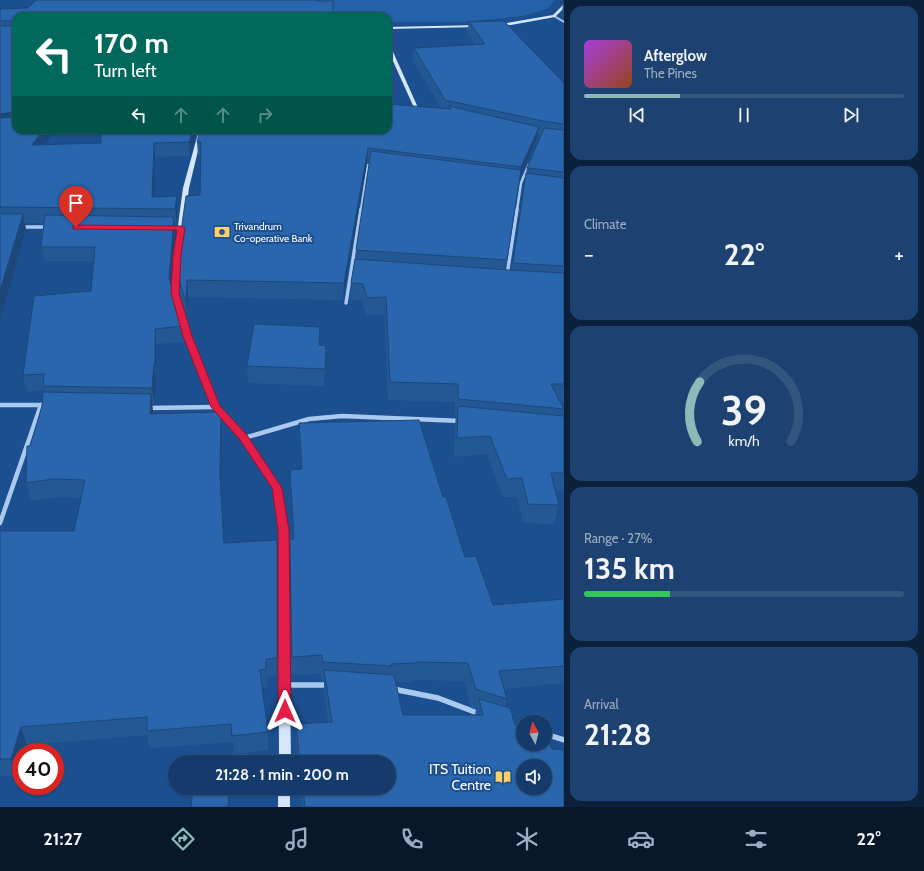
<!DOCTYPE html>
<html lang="en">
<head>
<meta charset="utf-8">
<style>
  :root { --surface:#143b6b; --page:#1d4271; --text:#f1f3f6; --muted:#9dadc1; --line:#33557e; --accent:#8bbbb9 }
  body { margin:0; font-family:Cabin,sans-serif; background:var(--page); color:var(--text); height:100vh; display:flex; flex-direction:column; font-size:15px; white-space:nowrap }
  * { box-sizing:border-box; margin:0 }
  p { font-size:13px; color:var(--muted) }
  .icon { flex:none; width:22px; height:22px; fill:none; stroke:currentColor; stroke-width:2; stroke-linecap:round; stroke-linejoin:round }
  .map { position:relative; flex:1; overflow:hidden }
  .drawer { display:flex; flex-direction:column; gap:6px; padding:6px; background:#0b203b; width:360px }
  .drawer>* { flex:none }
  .banner { position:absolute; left:12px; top:12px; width:380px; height:122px; border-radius:12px; box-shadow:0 1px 3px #0004,0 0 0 1px var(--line); background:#00695c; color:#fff; overflow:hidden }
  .needle { width:26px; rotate:353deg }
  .controls { position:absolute; left:516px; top:715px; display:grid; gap:8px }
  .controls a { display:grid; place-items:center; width:36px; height:36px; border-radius:50%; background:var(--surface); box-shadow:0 1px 3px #0004,0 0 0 1px var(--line); font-size:20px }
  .speed { position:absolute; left:12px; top:743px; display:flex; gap:8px; font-size:20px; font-weight:700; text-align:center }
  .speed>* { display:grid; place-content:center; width:52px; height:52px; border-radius:50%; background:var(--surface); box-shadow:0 1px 3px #0004,0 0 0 1px var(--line); line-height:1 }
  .speed .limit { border:6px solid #d22; background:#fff; color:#111 }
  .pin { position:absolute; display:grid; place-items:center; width:34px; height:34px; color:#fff; margin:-41px -17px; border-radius:50% 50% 50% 0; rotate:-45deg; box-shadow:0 0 4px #0007 }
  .pin .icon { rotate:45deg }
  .me { position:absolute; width:44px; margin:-22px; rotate:0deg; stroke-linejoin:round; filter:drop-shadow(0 0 3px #0008) }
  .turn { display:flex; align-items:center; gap:14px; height:84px; padding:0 16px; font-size:18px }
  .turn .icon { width:52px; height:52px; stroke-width:2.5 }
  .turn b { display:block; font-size:28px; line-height:34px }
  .lanes { display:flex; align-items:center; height:38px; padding:0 16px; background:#0003; justify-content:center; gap:20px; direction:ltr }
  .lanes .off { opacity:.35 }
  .big { font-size:30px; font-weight:800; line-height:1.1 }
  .drawer .tile { flex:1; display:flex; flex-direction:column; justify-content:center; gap:6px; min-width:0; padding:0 14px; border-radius:12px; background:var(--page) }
  .drawer .dial { align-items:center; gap:0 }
  .dial svg { height:104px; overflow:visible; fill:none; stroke:var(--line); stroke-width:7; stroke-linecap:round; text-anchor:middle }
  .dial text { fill:var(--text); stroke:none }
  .song { display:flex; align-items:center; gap:12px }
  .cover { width:48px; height:48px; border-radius:6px; background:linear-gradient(135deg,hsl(280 70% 55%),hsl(20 70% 35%)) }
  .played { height:4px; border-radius:2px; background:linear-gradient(90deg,var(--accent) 30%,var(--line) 30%) }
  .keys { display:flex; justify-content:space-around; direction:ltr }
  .heat { display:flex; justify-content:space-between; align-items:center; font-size:22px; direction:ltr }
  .charge { height:6px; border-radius:3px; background:linear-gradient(90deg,#34c759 27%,var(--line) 0) }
  .trip { position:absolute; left:168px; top:755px; width:228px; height:40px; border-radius:20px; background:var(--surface); box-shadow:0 1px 3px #0004,0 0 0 1px var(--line); font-weight:800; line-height:40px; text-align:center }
  .tab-bar { display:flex; height:64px; justify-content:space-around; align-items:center; background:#08182b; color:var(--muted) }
  .tab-bar .icon { width:28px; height:28px }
  .tab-bar .active { color:var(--accent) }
  .tab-bar b { font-size:18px; color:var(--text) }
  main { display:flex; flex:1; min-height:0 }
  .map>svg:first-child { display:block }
</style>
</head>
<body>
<main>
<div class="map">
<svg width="564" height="807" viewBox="0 0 564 807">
  <rect width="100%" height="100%" fill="#1b4f8f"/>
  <path fill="#2461a8" d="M 259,0 L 555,0 L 547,9 L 523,16 L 460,22 L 388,22 L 388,16 L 257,16 Z"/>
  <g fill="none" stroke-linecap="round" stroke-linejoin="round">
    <path stroke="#a9c9ee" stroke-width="2" d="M 554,16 L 564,22"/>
    <g stroke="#a9c9ee" stroke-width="2.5">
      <path d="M 361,210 L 368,165 L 373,166"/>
      <path d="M 517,210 L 521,183 L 529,164"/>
    </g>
    <g stroke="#a9c9ee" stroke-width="3.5">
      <path d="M 20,227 L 48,227"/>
      <path d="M 507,275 L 517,209"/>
      <path d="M 346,303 L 361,209"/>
    </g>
    <g stroke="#a9c9ee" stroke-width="4.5">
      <path d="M 0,405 L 46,405"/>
      <path d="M 148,408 L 216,407"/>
      <path d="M 244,438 L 309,419 L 342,416 L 461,421"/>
      <path d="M 0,523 L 41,405"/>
    </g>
    <g stroke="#a9c9ee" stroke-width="5.5">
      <path d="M 285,685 L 328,685"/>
      <path d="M 393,689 L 438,698 L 480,714"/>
      <path d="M 545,734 L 564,740"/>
    </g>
    <g fill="#d6e6fa" fill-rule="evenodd">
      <path d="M 563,5 L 564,5 L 564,8 L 555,17 L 511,25 L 497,26 L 495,25 L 553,15 Z"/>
      <path d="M 480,25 L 479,27 L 388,29 L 388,27 Z"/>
      <path d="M 388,44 L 390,45 L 419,110 L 419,111 L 415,110 L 388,50 Z"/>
      <path d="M 199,130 L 203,130 L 189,188 L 180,255 L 178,293 L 191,336 L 220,406 L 247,436 L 281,488 L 288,530 L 291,762 L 279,762 L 278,530 L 273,488 L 241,440 L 212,407 L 183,336 L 172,293 L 174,255 L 183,188 Z"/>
      <rect x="278" y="788" width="12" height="19"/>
    </g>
  </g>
  <g fill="#245895" fill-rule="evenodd">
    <path d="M 317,0 L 16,16 L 16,130 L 55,130 L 45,145 L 101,143 L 101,130 L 198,130 L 190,156 L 155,157 L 154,197 L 178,211 L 177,225 L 175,225 L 176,231 L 171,285 L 183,326 L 184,342 L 156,344 L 157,379 L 156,379 L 154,404 L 152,404 L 153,414 L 221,412 L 222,430 L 221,493 L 224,543 L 277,540 L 277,676 L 267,677 L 267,687 L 262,688 L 268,732 L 268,750 L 234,754 L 233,742 L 150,748 L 147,735 L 27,745 L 25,752 L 21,752 L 18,777 L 0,776 L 0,531 L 74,531 L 82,498 L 57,497 L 31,501 L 26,483 L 30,446 L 42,406 L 45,392 L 44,390 L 27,392 L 23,375 L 91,291 L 94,261 L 44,261 L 41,247 L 44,223 L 25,223 L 26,230 L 0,321 L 0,9 Z"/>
    <path d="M 561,0 L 564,0 L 564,12 L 562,12 L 563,4 L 561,5 Z"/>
    <path d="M 469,22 L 564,83 L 564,401 L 560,401 L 564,408 L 563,416 L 564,416 L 564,491 L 556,491 L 559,505 L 554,524 L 523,523 L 517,497 L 503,497 L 487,454 L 454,457 L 455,424 L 456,417 L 455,416 L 455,402 L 388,400 L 384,314 L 366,315 L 362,300 L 350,300 L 351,283 L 355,259 L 356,250 L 370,163 L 367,163 L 343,300 L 188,297 L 187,319 L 180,293 L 178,276 L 200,195 L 201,156 L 198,156 L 197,142 L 441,108 L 413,60 L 414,48 L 476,45 L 467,33 ZM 537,134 L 541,135 L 527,168 L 526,173 L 511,270 L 505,270 L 519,181 L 536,141 Z"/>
    <path d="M 319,345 L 326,346 L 324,386 L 248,383 L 247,366 Z"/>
    <path d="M 299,423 L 443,497 L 465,557 L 493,605 L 564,599 L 564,683 L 504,689 L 507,699 L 505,707 L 564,807 L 302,807 L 301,788 L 389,788 L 389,762 L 298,762 L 296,743 L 296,724 L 328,722 L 324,689 L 324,681 L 322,681 L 321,674 L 291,675 L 290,539 L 293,539 L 290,488 L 290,470 L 301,469 L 299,441 ZM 414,680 L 464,681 L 471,708 L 476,709 L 475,715 L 403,715 L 396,682 L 413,682 Z"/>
  </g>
  <g fill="#1d4779">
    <path d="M 562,0 L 564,0 L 564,3 L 561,5 Z"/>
    <path d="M 14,112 L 16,121 L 0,127 L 0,114 Z"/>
    <path d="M 539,127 L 536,141 L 519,181 L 521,167 Z"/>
    <path d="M 43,130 L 55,130 L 35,160 L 32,145 Z"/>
    <path d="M 193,130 L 198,130 L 190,156 L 189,142 Z"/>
    <path d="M 154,143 L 155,157 L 154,209 L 152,197 Z"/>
    <path d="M 368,148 L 367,163 L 343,300 L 344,283 Z"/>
    <path d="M 177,196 L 178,211 L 177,225 L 175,209 Z"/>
    <path d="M 23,214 L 26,230 L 0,321 L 0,291 Z"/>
    <path d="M 174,217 L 176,231 L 170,293 L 169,278 Z"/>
    <path d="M 187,280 L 188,297 L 187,319 L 186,302 Z"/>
    <path d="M 155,329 L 156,344 L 157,379 L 155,363 Z"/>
    <path d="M 154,363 L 156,379 L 154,404 L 152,388 Z"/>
    <path d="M 151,394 L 153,411 L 152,431 L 150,414 Z"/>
    <path d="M 221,412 L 222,430 L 221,494 L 220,476 Z"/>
    <path d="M 21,727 L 27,745 L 25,752 L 21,752 L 21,766 L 18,777 L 11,759 Z"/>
    <path d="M 229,788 L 230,807 L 228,807 Z"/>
  </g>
  <g fill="#2a66ad" stroke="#1d4779" fill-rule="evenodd">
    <path d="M 36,0 L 317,0 L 317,1 L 333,1 L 333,16 L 16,16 L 16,130 L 43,130 L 32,145 L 101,143 L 101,130 L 193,130 L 189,142 L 154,143 L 152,197 L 177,196 L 175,209 L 0,207 L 0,118 L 14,117 L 14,112 L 0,114 L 0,26 L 14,26 L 15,22 L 14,21 L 0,21 L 0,9 L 28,8 Z"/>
    <path d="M 504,21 L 564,83 L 564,124 L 543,121 L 445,100 L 414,48 L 485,44 L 469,22 Z"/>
    <path d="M 388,104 L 451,109 L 449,106 L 539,127 L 521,167 L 368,148 L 344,283 L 187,280 L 186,302 L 178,276 L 180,239 L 186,196 L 200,195 L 201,142 L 197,142 L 200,130 L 388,130 Z"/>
    <path d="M 544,128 L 564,130 L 564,172 L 527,168 Z"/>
    <path d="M 371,151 L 521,170 L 507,260 L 356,250 Z"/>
    <path d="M 526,173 L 564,178 L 564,266 L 513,263 Z"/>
    <path d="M 0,214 L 23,214 L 0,291 Z"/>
    <path d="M 45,215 L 174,217 L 169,278 L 183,326 L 155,329 L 155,363 L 154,363 L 152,388 L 43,386 L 44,374 L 23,375 L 34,296 L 91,291 L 95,247 L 41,247 Z"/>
    <path d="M 355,259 L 509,270 L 564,273 L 564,384 L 551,384 L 564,409 L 458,399 L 458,384 L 390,382 L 386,297 L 367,298 L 363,284 L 351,283 Z"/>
    <path d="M 254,324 L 320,327 L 319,345 L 326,346 L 325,369 L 247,366 Z"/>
    <path d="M 43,392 L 151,394 L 150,414 L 221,412 L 220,476 L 224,543 L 277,540 L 277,658 L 266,659 L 266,669 L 260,670 L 268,732 L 232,736 L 231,724 L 147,731 L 147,717 L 21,727 L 11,759 L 0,759 L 0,531 L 74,531 L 85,480 L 53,479 L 26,483 L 27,446 L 30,446 L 42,406 Z"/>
    <path d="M 458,406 L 564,416 L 564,473 L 551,473 L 559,505 L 528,504 L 522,478 L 507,479 L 490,436 L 457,438 Z"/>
    <path d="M 419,420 L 443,497 L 446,497 L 465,557 L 476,556 L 493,605 L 564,599 L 564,666 L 499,671 L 507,699 L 476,689 L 468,663 L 416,662 L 416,663 L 391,664 L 392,666 L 323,662 L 322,655 L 292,657 L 290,539 L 294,539 L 290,470 L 302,469 L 299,423 Z"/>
    <path d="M 324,670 L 394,675 L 403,715 L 483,715 L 479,699 L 510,708 L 515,725 L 523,725 L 523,744 L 545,744 L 545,728 L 552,749 L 564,750 L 564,807 L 305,807 L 303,788 L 389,788 L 389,762 L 300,762 L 296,724 L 332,722 ZM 523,766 L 545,766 L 545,788 L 523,788 Z"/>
    <path d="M 193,788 L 229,788 L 228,807 L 191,807 Z"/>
  </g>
  <path fill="#e11d48" stroke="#92132f" d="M 76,225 L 181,226 L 185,228 L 181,255 L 179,293 L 192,336 L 220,406 L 247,435 L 282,488 L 289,530 L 291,711 L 289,715 L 285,717 L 280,715 L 278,711 L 278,530 L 272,488 L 240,440 L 211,407 L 183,336 L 171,293 L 173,255 L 177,230 L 73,229 L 73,226 Z"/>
  <defs>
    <symbol id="bank-bare" viewBox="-9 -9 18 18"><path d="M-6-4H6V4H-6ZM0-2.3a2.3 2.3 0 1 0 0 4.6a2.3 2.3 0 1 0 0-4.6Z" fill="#ffd166" stroke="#1b4f8f" stroke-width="2.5" paint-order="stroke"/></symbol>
    <symbol id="library-bare" viewBox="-9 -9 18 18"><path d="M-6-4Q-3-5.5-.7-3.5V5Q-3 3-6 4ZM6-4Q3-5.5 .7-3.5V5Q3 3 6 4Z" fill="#ffd166" stroke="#1b4f8f" stroke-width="2.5" paint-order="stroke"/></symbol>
  </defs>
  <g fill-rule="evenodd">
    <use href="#bank-bare" x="211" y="221" width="22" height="22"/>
    <use href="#library-bare" x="492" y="766" width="22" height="22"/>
  </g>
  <g text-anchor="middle" stroke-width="4" stroke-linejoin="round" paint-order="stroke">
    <g font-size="10" fill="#fff" stroke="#1b4f8f" text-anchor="start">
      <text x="234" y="230">Trivandrum<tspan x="234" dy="12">Co-operative Bank</tspan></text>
    </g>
    <g font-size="14" fill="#fff" stroke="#1b4f8f" text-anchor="end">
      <text x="491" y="774">ITS Tuition<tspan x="491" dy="16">Centre</tspan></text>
    </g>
  </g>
</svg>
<div class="controls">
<a><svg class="needle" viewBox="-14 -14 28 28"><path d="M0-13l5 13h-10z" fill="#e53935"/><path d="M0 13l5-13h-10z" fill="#9dadc1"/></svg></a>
<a><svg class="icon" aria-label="sound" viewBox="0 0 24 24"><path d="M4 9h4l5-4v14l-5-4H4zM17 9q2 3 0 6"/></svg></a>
</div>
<div class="speed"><div class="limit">40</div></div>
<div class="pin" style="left:76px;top:227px;background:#d93025"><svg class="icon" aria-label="arrive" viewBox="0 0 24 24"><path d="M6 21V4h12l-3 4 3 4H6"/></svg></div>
<svg class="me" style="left:285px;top:711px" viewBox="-20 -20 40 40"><path d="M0-17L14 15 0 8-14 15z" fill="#e11d48" stroke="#fff" stroke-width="4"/></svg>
<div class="trip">21:28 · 1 min · 200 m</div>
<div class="banner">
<div class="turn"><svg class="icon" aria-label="left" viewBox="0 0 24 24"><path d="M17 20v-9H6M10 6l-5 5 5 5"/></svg><div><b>170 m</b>Turn left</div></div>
<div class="lanes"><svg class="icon" aria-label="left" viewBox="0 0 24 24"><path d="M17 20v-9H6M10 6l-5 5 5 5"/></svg><svg class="icon off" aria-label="ahead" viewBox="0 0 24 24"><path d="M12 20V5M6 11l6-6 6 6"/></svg><svg class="icon off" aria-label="ahead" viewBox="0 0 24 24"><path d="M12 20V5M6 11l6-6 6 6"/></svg><svg class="icon off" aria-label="right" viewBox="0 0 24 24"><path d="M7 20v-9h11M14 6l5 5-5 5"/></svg></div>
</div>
</div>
<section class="drawer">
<div class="tile">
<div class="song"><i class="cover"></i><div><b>Afterglow</b><p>The Pines</p></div></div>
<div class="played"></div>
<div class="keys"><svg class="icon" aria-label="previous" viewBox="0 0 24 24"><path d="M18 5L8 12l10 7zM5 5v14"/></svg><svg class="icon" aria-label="pause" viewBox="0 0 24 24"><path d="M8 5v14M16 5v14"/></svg><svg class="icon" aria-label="next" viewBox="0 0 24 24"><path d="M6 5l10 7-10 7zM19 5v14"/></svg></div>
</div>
<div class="tile"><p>Climate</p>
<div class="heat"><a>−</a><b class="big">22°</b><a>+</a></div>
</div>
<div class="tile dial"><svg viewBox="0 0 100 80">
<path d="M14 69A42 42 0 1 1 86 69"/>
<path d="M14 69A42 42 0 0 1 16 23" stroke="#8bbbb9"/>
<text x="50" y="56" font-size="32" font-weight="700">39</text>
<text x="50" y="72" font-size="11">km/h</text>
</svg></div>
<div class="tile"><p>Range · 27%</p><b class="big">135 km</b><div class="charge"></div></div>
<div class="tile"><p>Arrival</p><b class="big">21:28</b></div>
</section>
</main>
<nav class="tab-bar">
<b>21:27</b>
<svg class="icon active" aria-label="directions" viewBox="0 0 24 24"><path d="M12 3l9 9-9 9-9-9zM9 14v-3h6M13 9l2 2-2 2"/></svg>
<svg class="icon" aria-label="music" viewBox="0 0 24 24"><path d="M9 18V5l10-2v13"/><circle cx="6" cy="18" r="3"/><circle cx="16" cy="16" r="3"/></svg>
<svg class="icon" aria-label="phone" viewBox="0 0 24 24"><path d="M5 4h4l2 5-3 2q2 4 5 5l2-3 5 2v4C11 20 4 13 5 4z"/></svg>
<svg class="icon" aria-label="climate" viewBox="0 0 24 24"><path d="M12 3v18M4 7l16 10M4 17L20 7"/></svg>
<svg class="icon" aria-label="car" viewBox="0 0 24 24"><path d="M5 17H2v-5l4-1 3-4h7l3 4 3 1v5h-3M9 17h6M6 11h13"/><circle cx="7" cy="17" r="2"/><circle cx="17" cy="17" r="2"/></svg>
<svg class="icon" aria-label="filters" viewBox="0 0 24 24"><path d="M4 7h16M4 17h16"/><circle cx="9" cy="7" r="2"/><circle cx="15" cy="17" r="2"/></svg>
<b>22°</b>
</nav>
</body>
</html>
